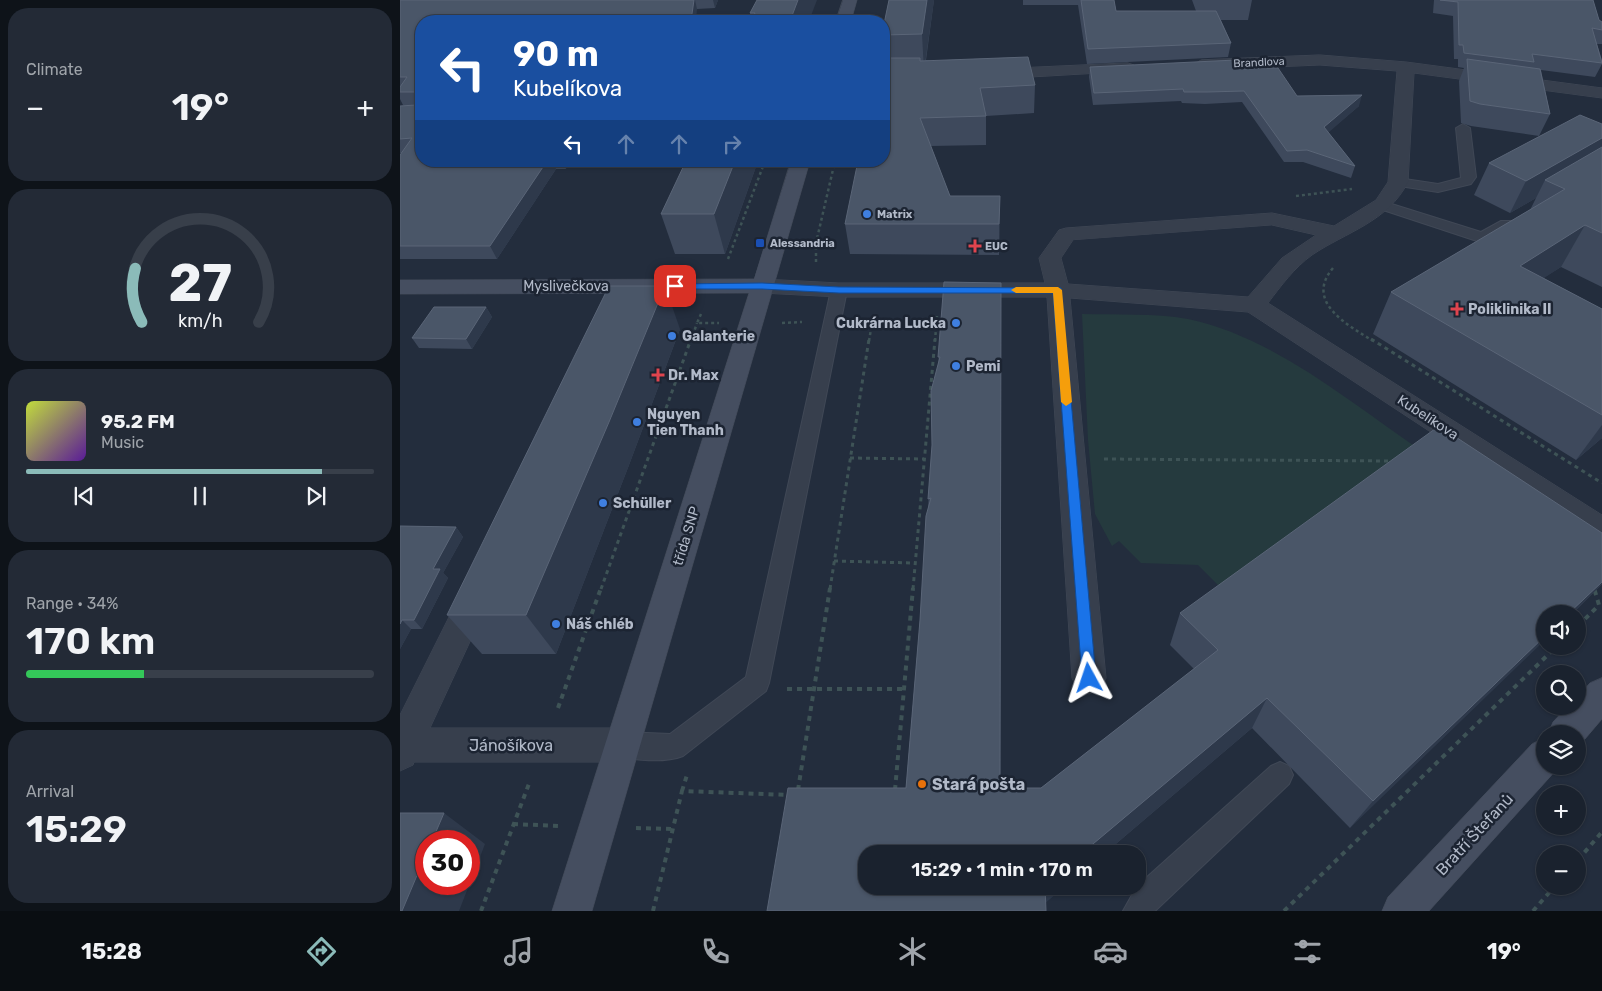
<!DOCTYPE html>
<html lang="en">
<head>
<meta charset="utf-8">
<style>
  :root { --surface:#1a222e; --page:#232a36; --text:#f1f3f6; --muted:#9fa4aa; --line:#383f4a; --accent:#8bbbb9 }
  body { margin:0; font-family:Rubik,sans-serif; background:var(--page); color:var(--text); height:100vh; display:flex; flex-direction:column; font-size:19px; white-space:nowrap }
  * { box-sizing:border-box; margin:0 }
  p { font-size:16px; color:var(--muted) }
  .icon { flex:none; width:28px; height:28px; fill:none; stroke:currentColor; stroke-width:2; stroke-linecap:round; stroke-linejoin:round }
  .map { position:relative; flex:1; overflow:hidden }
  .sheet { display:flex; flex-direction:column; gap:8px; padding:8px; background:#0e1319; width:400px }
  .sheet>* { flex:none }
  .hud { position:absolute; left:15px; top:15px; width:475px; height:152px; border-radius:20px; box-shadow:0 1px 4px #0004,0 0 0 1px var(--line); background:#1a4fa0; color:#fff; overflow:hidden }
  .controls { position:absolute; left:1136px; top:605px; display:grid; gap:10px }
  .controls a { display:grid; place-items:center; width:50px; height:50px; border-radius:50%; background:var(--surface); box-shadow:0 1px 4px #0004,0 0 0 1px var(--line); font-size:25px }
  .speed { position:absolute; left:15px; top:830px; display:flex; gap:10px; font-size:25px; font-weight:700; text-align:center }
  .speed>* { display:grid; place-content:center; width:65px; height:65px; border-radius:50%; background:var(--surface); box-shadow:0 1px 4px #0004,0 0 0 1px var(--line); line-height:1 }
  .speed .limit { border:8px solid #d22; background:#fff; color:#111 }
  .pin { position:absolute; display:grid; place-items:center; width:42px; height:42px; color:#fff; margin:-21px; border-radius:10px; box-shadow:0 2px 8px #0006 }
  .me { position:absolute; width:55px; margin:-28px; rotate:355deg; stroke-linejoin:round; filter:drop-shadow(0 0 4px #0008) }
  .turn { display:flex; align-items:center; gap:18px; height:105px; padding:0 15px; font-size:22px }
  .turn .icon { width:65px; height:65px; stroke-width:2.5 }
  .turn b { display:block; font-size:35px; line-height:42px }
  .lanes { display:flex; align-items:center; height:48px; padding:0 15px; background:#0003; justify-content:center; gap:25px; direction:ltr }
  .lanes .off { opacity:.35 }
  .big { font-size:38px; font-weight:600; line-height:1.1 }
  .sheet .widget { flex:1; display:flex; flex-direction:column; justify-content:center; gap:8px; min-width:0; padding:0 18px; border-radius:20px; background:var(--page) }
  .sheet .dial { align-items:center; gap:0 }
  .dial svg { height:130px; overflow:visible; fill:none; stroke:var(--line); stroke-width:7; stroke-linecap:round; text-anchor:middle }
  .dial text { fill:var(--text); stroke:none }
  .song { display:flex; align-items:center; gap:15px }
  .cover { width:60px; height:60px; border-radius:8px; background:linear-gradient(135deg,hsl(70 70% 55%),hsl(270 70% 35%)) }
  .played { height:5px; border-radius:2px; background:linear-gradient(90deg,var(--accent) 85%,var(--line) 85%) }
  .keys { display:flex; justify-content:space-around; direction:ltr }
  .heat { display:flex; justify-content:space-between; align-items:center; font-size:28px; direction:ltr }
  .charge { height:8px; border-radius:4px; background:linear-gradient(90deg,#34c759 34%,var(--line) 0) }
  .trip { position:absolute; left:458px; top:845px; width:288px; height:50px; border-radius:20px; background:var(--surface); box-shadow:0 1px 4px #0004,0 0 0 1px var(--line); font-weight:600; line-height:50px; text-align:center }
  .menu { display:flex; height:80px; justify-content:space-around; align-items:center; background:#0a0e12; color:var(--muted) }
  .menu .icon { width:35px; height:35px }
  .menu .active { color:var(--accent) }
  .menu b { font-size:22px; color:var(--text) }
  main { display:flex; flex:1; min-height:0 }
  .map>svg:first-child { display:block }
</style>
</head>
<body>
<main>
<section class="sheet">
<div class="widget"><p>Climate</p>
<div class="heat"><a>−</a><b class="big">19°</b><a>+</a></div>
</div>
<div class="widget dial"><svg viewBox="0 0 100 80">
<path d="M14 69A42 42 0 1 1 86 69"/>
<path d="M14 69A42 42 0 0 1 10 36" stroke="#8bbbb9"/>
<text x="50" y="56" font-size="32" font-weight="700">27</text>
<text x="50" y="72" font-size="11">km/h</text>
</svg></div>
<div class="widget">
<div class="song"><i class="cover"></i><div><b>95.2 FM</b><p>Music</p></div></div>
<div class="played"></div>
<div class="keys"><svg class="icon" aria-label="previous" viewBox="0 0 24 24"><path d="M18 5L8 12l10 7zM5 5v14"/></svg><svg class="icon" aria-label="pause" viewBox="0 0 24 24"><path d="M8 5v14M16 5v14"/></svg><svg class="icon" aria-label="next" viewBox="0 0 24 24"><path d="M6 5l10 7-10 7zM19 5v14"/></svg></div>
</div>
<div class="widget"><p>Range · 34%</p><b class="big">170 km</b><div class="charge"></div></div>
<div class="widget"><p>Arrival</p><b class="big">15:29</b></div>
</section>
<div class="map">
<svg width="1202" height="911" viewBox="0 0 1202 911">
  <rect width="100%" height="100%" fill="#232d3d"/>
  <path fill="#253a3e" d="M 682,314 C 717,315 754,313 788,319 C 874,337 951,403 1023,452 L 826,593 L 798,565 L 741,563 L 719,541 L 712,546 L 695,514 L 688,440 Z"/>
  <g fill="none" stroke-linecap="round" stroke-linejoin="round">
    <defs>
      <g id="lane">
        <path d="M 1063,124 L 1070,128 L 1076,177 L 1071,184 L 1038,192 L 993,185 L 991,182 L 993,179 L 998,178 L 1038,184 L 1061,178 L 1056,128 Z"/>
        <path d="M 982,201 L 1081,232 L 1101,221 L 1111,221 L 1114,224 L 1083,243 L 977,208 L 975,205 L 977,202 Z"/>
        <path d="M 439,285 L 445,286 L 447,290 L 369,683 L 366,691 L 283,756 C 265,763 232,761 214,754 L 210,745 L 214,736 L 223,732 L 270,734 L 346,677 L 431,290 L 433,286 Z"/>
        <path d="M 880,762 L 889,766 L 893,775 L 889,784 L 755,911 L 723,911 L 737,886 L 871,766 Z"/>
      </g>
      <g id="street">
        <path d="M 920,55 L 1006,62 L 1202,88 L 1202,98 L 1014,73 L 1008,182 C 988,222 946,232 912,255 C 894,268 881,286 868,303 L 1202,515 L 1202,542 L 1192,538 L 848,312 L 670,298 L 706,678 L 701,689 L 689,694 L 677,689 L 672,678 L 647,297 L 439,297 L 362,293 L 354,291 L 351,286 L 354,281 L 362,279 L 439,283 L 645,283 L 639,258 L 659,230 L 666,228 L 872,213 L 934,226 L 976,200 L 988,182 L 997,71 L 920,65 L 801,70 L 793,65 L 801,60 ZM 872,225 L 916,235 L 882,258 L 848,297 L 668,284 L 661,258 L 673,240 Z"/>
        <path d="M 728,63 L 734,65 L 736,68 L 734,71 L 596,79 L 590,78 L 588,74 L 590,70 L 596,69 Z"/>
        <path d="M 76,581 L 87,585 L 92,594 L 30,728 L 223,728 L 236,733 L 241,745 L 236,757 L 223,762 L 14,762 L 13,765 L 0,771 L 0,715 L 65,585 Z"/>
      </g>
      <g id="secondary">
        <path d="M 443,0 L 457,0 L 451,21 L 436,21 Z"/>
        <path d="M 391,161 L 410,161 L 192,911 L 152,911 L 349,293 L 0,294 L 0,280 L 354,279 Z"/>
        <path d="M 1202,678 L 1202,719 L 1179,746 L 1178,734 L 1148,734 L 1153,722 L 1168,706 L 1178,706 L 1178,696 L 1190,683 Z"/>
        <path d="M 1145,738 L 1145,766 L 1159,766 L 1158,768 L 1029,911 L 982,911 L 988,897 L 1132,744 Z"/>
      </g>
    </defs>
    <use href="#lane" stroke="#404856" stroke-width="2"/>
    <use href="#street" stroke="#404856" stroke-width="1"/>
    <use href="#secondary" stroke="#404856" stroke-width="1"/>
    <g stroke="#3e5356" stroke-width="2.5" stroke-dasharray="3 3" stroke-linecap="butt">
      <path d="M 896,196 L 952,189"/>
      <path d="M 328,259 L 365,161"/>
      <path d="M 416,262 L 416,243 L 435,161"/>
      <path d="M 933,268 C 904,302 948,325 973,341"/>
      <path d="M 301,314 L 297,323 L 319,323"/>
      <path d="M 382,323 L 402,322"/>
      <path d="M 291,341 L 297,323"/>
      <path d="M 469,341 L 473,317"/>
      <path d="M 535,341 L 537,316"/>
    </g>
    <g stroke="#3e5356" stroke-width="3" stroke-dasharray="4 4" stroke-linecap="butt">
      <path d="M 971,339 L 1202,483"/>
      <path d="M 450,458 L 524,459"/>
      <path d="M 704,459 L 993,461"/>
      <path d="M 434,561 L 515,563"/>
      <path d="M 201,589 L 291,339"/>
      <path d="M 430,589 L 469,339"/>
      <path d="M 513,589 L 535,339"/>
    </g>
    <g stroke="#3e5356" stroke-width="4" stroke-dasharray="5 5" stroke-linecap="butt">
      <path d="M 1178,626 L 1199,605 L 1194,588"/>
      <path d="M 387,689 L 504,689"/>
      <path d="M 158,708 L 201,588"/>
      <path d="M 398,790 L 430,588"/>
      <path d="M 495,790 L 513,588"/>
      <path d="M 282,791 L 287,775"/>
      <path d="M 113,824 L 160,826"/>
      <path d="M 236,828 L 272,829"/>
      <path d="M 1178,860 L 1202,832"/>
      <path d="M 81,911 L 130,781"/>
      <path d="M 253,911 L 282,791 L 390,795"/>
      <path d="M 884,911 L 1157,646"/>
      <path d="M 1133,911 L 1155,886"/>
    </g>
    <use href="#lane" fill="#373f4d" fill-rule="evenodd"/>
    <use href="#street" fill="#373f4d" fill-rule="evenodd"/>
    <use href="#secondary" fill="#454e60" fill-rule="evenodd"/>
  </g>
  <g fill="#3e495c">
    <path d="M 0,0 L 318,0 L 315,8 L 297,9 L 21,161 L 168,161 L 166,169 L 156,169 L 97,259 L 0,259 L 0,155 L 2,153 L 0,153 L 0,106 L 11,105 L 3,105 L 0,99 Z"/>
    <path d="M 417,0 L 352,20 L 350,13 Z"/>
    <path d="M 489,0 L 534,0 L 526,60 L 635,85 L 634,113 L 586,116 L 586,145 L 531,146 L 550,196 L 600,196 L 599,255 L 450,254 L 445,224 L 484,161 L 484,24 Z"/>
    <path d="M 623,0 L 714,0 L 716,11 L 796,11 L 792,0 L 852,0 L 848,20 L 821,20 L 831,43 L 828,57 L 687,64 L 678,5 L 623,5 Z"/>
    <path d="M 1034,0 L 1193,0 L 1199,20 L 1202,22 L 1202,44 L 1197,44 L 1202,60 L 1202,64 L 1195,77 L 1141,70 L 1150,114 L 1139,136 L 1071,126 L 1061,123 L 1059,81 L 1064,68 L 1058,67 L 1058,59 L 1054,59 L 1053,16 L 1033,13 Z"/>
    <path d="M 690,67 L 840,69 L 897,96 L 959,106 L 928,132 L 955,166 L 951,178 L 903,162 L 884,162 L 842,102 L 805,104 L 782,103 L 781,101 L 693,105 L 689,77 Z"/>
    <path d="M 1202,124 L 1202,287 L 1161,267 L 1143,278 L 1202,309 L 1202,438 L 1176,460 L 973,334 L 991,292 L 1130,210 L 1136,198 L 1110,213 L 1074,195 L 1089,163 Z"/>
    <path d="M 358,161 L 325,254 L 275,254 L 261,214 Z"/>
    <path d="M 544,282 L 600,788 L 641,788 L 794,669 L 770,645 L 780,613 L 1202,533 L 1202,584 L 1172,614 L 1145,614 L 950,828 L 852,728 L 704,854 L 466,854 L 506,788 L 520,620 Z"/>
    <path d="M 86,307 L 92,317 L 72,349 L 19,348 L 12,338 Z"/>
    <path d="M 280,329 L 229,465 L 156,654 L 82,654 L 47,615 Z"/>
    <path d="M 0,526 L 56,527 L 63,537 L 43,573 L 48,578 L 22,629 L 11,629 L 0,649 Z"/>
  </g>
  <g fill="#2e394b">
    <path d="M 294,0 L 295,0 L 297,9 L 296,21 L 291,21 Z"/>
    <path d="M 313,0 L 318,0 L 315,8 Z"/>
    <path d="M 398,0 L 417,0 L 409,21 L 390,21 Z"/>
    <path d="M 527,0 L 534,0 L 524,71 L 522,34 Z"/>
    <path d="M 962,95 L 959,106 L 921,139 L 924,127 Z"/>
    <path d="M 1202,138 L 1202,156 L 1145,180 L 1136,198 L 1110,213 L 1126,181 Z"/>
    <path d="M 147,161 L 153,161 L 156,169 L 97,259 L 90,246 Z"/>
    <path d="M 163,161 L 168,161 L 166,169 Z"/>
    <path d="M 335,161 L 358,161 L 325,254 L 314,214 Z"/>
    <path d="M 600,196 L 600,226 L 599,255 L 599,224 Z"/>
    <path d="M 1185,225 L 1161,267 L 1098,308 L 1120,266 Z"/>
    <path d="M 265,286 L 280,329 L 229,465 L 156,654 L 126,615 Z"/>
    <path d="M 86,307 L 92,317 L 72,349 L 66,339 Z"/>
    <path d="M 1202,425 L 1202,438 L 1176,460 Z"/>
    <path d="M 56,527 L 63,537 L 43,573 L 48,578 L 22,629 L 14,620 L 33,569 Z"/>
    <path d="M 1202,582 L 1202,584 L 1172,614 L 1168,614 Z"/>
    <path d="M 2,620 L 11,629 L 0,649 L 0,624 Z"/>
    <path d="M 1145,636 L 1145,640 L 950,828 L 973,801 Z"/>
    <path d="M 867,698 L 852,728 L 704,854 L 681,854 Z"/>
    <path d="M 44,813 L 85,844 L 59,911 L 2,911 L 26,854 L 26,884 L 69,884 L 69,841 L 32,841 Z"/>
    <path d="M 644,886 L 665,886 L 642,906 Z"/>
  </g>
  <g fill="#4a5668" stroke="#5a6577">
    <path d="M 0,0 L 294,0 L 291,21 L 21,21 L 21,161 L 147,161 L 90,246 L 0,246 L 0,155 L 12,138 L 0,139 L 0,106 L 16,105 L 16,92 L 0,92 L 0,87 L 7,77 L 0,77 Z"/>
    <path d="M 357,0 L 398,0 L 390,21 L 351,21 L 355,13 L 350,13 Z"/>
    <path d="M 489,0 L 527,0 L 522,34 L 484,35 L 484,24 Z"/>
    <path d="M 681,0 L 714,0 L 716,11 L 816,11 L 831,43 L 688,49 Z"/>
    <path d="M 1040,0 L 1193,0 L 1199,20 L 1202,22 L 1202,30 L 1192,28 L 1202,63 L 1132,54 L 1134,62 L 1064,53 L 1063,45 L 1059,45 L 1058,2 Z"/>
    <path d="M 628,57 L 635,85 L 580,88 L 586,116 L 520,118 L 550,196 L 600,196 L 599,224 L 445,224 L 458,161 L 484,161 L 484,58 L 520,58 L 520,61 Z"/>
    <path d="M 1067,59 L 1140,69 L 1150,114 L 1080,104 L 1070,101 Z"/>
    <path d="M 836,60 L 840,69 L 878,68 L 897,96 L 962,95 L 924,127 L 955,166 L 907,150 L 887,151 L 844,91 L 807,92 L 784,92 L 783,89 L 694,93 L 690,67 Z"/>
    <path d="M 1180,115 L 1202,124 L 1202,138 L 1126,181 L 1089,163 Z"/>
    <path d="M 1202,147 L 1202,233 L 1185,225 L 1120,266 L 1202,309 L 1202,415 L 991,292 L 1165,189 L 1145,180 Z"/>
    <path d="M 286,161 L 335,161 L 314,214 L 261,214 Z"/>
    <path d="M 544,282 L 601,283 L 600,788 L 641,788 L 818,650 L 780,613 L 1039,426 L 1202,533 L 1202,582 L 1168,614 L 1145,614 L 1145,636 L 973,801 L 867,698 L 681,854 L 466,854 L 466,886 L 645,886 L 646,911 L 367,911 L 388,788 L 506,788 L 520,620 L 526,516 L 531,498 L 528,499 L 532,445 L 531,391 L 540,357 L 538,357 Z"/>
    <path d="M 209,286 L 265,286 L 209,422 L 126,615 L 47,615 Z"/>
    <path d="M 34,307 L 86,307 L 66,339 L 12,338 Z"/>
    <path d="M 0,526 L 56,527 L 33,569 L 40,569 L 14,620 L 2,620 L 0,624 Z"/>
    <path d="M 0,813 L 44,813 L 32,841 L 26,841 L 26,854 L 2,911 L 0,911 Z"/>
  </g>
  <path fill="#1a73e8" stroke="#114b97" d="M 362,283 L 439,287 L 661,288 L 696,678 L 694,683 L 689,685 L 684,683 L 682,678 L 653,293 L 439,293 L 362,289 L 275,289 L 270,286 L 275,284 Z"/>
  <path fill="#f59e0b" d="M 658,287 L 662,290 L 672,402 L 666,406 L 661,402 L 653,293 L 616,293 L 611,290 L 616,287 Z"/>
  <g fill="#3f7fe0" stroke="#1c2432" stroke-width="2">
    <circle cx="467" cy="214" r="5"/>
    <circle cx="556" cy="323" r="5"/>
    <circle cx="272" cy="336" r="5"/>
    <circle cx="556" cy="366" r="5"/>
    <circle cx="237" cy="422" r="5"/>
    <circle cx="203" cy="503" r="5"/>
    <circle cx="156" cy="624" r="5"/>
  </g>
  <rect fill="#1a4fb4" stroke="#1c2432" stroke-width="2" x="355" y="238" width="10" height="10" rx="2.5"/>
  <g fill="#e0444e" stroke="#1c2432" stroke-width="2">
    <path d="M572.5 238.5h5v5h5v5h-5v5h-5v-5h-5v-5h5z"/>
    <path d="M1054.5 301.5h5v5h5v5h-5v5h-5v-5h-5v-5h5z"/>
    <path d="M255.5 367.5h5v5h5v5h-5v5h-5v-5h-5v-5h5z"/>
  </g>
  <circle fill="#e8710a" stroke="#1c2432" stroke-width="2" cx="522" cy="784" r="5"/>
  <g text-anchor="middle" stroke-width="5" stroke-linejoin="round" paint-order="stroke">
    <g font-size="11" fill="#b2bac9" stroke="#1c2432">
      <text transform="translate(859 62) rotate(-3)" y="4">Brandlova</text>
    </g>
    <g font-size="11" font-weight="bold" fill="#b2bac9" stroke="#1c2432" text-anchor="start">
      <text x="477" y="218">Matrix</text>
      <text x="370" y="247">Alessandria</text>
      <text x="585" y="250">EUC</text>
    </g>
    <g font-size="14" fill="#b2bac9" stroke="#1c2432">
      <text x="166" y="291">Myslivečkova</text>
      <text transform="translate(1028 417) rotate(33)" y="5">Kubelíkova</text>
      <text transform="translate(286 536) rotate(-73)" y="5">třída SNP</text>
    </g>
    <g font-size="14" font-weight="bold" fill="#b2bac9" stroke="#1c2432" text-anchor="start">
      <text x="1068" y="314">Poliklinika II</text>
      <text x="546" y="328" text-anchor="end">Cukrárna Lucka</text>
      <text x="282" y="341">Galanterie</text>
      <text x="566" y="371">Pemi</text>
      <text x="268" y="380">Dr. Max</text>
      <text x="247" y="419">Nguyen<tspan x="247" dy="16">Tien Thanh</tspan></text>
      <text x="213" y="508">Schüller</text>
      <text x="166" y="629">Náš chléb</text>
    </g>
    <g font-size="16" fill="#b2bac9" stroke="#1c2432">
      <text x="111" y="751">Jánošíkova</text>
      <text transform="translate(1074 834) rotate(-47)" y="6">Bratří Štefanů</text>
    </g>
    <g font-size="16" font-weight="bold" fill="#b2bac9" stroke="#1c2432" text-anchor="start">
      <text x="532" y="790">Stará pošta</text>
    </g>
  </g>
</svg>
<div class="controls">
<a><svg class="icon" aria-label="sound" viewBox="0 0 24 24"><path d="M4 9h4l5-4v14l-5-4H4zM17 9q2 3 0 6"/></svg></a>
<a><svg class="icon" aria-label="search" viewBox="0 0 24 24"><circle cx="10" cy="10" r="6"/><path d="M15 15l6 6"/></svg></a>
<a><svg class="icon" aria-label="layers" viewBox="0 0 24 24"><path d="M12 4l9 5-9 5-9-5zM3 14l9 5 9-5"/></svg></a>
<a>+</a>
<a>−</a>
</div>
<div class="speed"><div class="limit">30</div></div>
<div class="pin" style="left:275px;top:286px;background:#d93025"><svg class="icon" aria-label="arrive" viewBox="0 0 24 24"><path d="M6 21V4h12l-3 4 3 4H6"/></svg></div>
<svg class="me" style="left:689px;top:678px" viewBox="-20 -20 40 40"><path d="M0-17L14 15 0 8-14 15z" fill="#1a73e8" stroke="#fff" stroke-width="4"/></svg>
<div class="trip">15:29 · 1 min · 170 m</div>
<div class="hud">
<div class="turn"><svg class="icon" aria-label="left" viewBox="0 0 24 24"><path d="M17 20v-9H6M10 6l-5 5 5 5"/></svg><div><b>90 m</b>Kubelíkova</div></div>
<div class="lanes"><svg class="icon" aria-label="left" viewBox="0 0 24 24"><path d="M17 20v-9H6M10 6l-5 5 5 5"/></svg><svg class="icon off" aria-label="ahead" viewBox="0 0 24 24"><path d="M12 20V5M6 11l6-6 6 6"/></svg><svg class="icon off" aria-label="ahead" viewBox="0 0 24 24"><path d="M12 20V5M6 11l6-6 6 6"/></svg><svg class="icon off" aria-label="right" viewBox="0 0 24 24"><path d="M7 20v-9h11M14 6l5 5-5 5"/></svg></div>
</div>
</div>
</main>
<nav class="menu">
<b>15:28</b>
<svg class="icon active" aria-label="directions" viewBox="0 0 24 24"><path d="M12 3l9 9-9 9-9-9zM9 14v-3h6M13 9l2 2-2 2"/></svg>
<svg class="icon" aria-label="music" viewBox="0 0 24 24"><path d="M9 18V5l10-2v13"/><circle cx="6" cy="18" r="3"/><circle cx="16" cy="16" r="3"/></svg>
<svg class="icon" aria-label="phone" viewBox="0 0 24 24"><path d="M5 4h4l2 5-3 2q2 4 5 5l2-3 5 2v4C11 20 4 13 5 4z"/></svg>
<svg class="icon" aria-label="climate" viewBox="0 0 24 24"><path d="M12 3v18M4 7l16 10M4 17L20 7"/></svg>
<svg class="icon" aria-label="car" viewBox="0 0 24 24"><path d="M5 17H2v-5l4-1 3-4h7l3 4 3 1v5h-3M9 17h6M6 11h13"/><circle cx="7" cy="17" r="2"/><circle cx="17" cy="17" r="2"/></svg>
<svg class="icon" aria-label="filters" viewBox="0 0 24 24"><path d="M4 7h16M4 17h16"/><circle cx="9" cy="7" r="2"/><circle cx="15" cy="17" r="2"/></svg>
<b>19°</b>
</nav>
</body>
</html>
